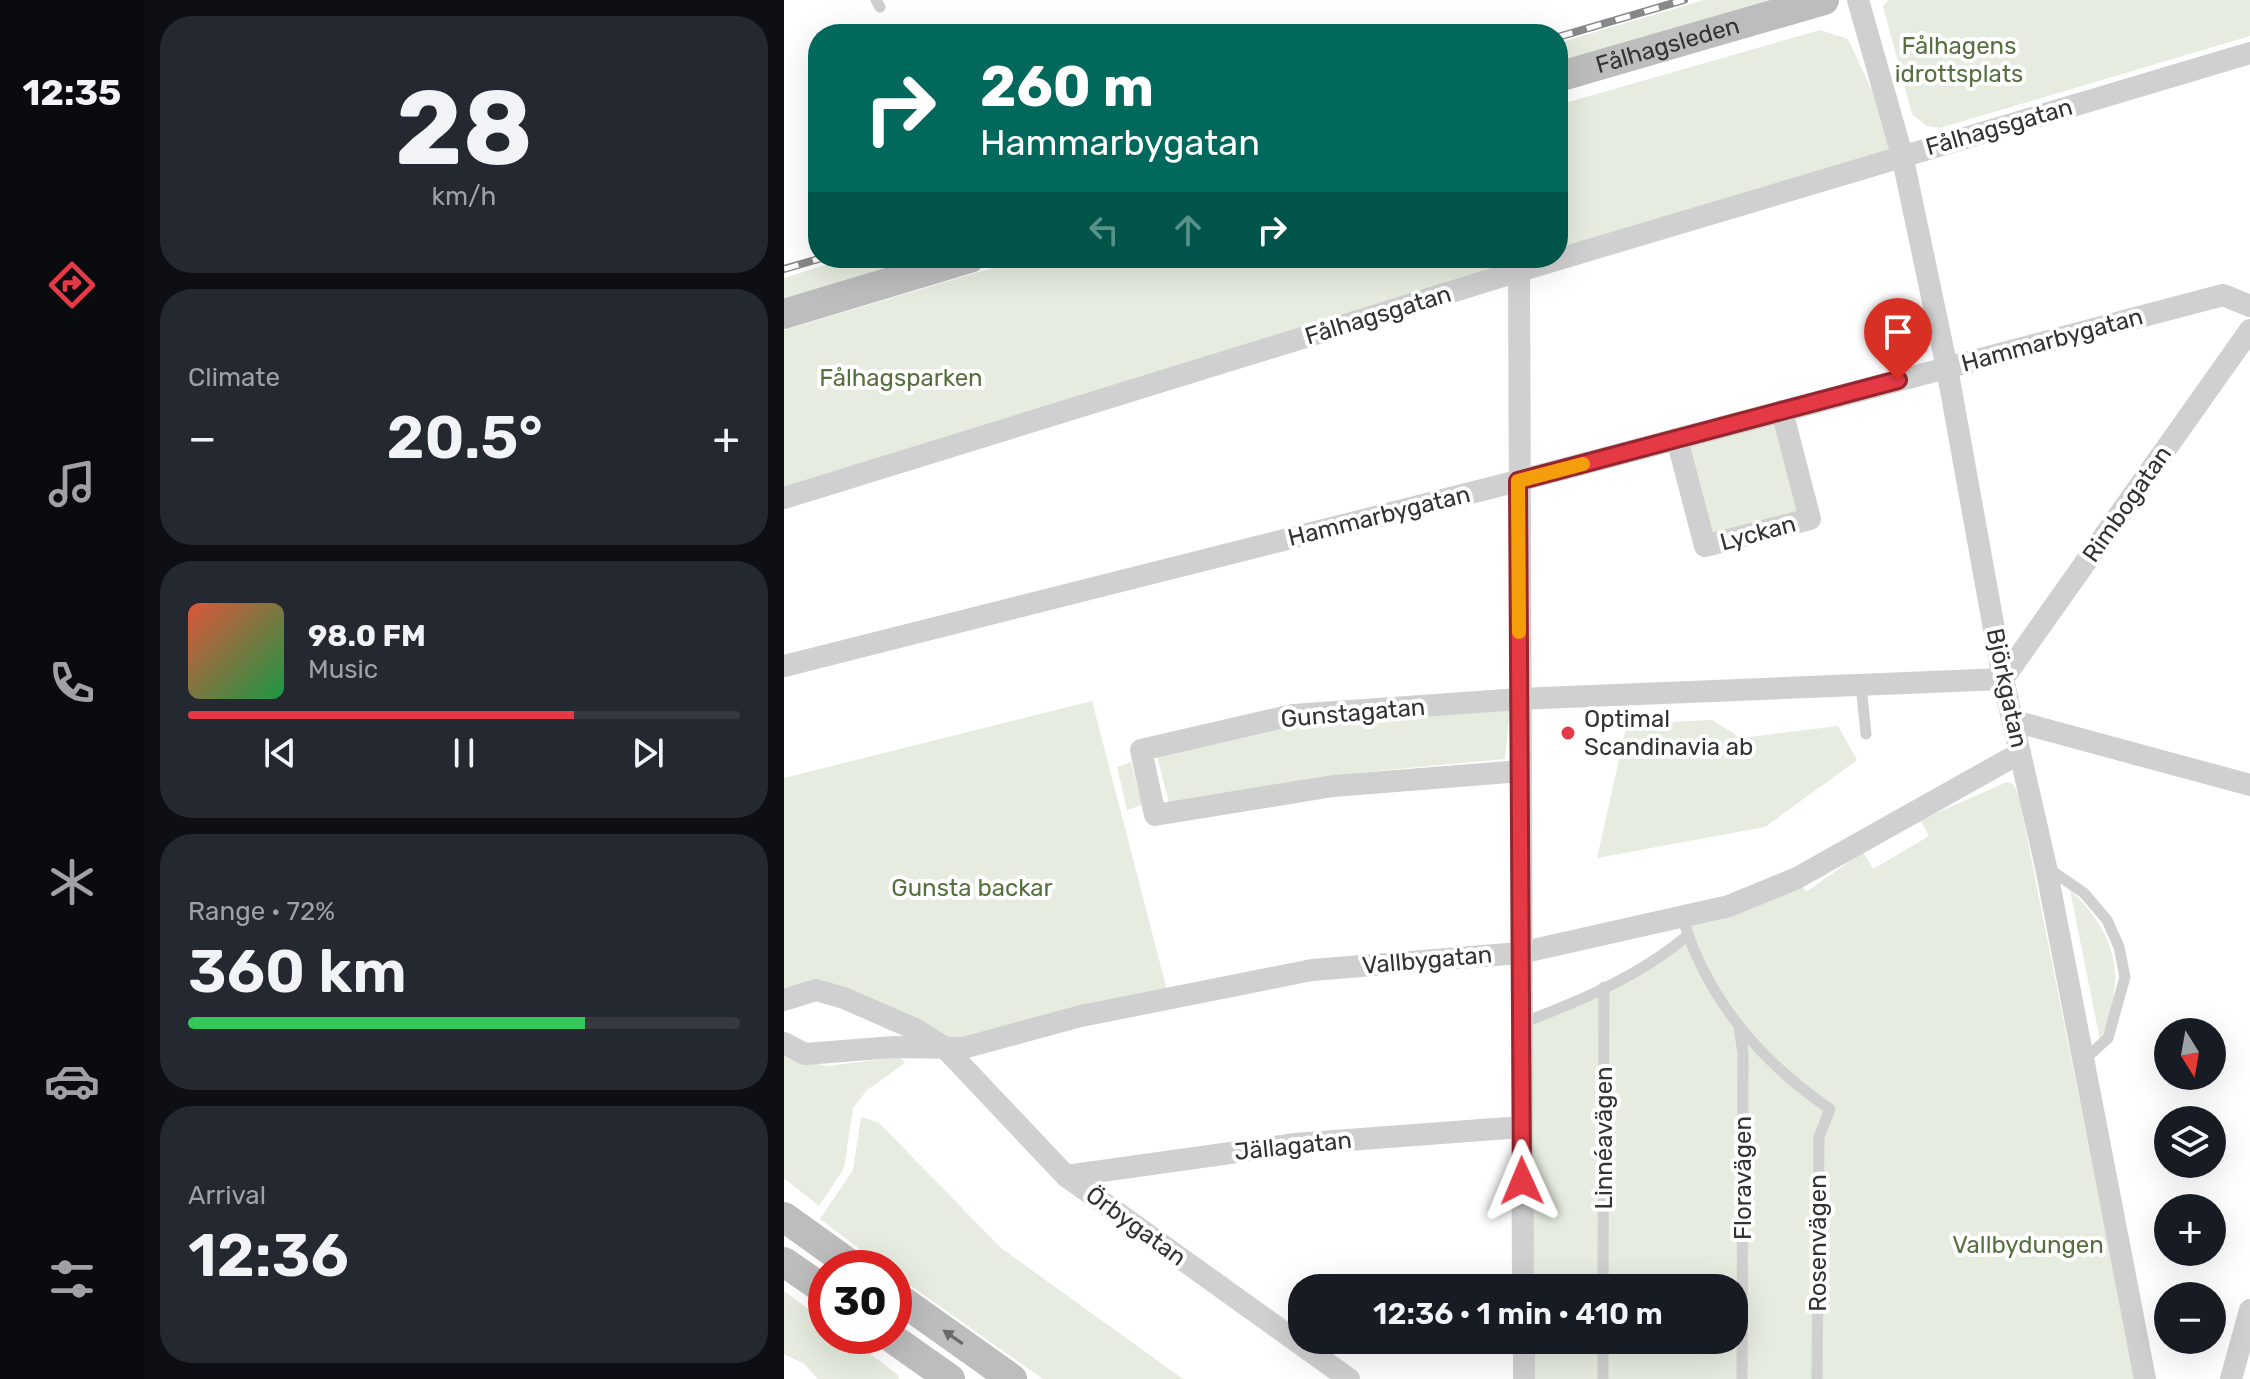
<!DOCTYPE html>
<html lang="en">
<head>
<meta charset="utf-8">
<style>
  :root { --surface:#171b24; --page:#242831; --text:#f1f3f6; --muted:#9ea1a6; --line:#363941; --accent:#e63946 }
  body { margin:0; font-family:Rubik,sans-serif; background:var(--page); color:var(--text); height:100vh; display:flex; flex-direction:column; font-size:30px; white-space:nowrap }
  * { box-sizing:border-box; margin:0 }
  p { font-size:26px; color:var(--muted) }
  .icon { flex:none; width:44px; height:44px; fill:none; stroke:currentColor; stroke-width:2; stroke-linecap:round; stroke-linejoin:round }
  .map { position:relative; flex:1; overflow:hidden }
  .details { display:flex; flex-direction:column; gap:16px; padding:16px; background:#0d0f14; width:640px }
  .details>* { flex:none }
  .top-card { position:absolute; left:24px; top:24px; width:760px; height:244px; border-radius:32px; box-shadow:0 8px 32px #0002; background:#00695c; color:#fff; overflow:hidden }
  .needle { width:52px; rotate:169deg }
  .tools { position:absolute; left:1370px; top:1018px; display:grid; gap:16px }
  .tools a { display:grid; place-items:center; width:72px; height:72px; border-radius:50%; background:var(--surface); box-shadow:0 8px 32px #0002; font-size:40px }
  .speed { position:absolute; left:24px; top:1250px; display:flex; gap:16px; font-size:40px; font-weight:700; text-align:center }
  .speed>* { display:grid; place-content:center; width:104px; height:104px; border-radius:50%; background:var(--surface); box-shadow:0 8px 32px #0002; line-height:1 }
  .speed .limit { border:12px solid #d22; background:#fff; color:#111 }
  .pin { position:absolute; display:grid; place-items:center; width:68px; height:68px; color:#fff; margin:-82px -34px; border-radius:50% 50% 50% 0; rotate:-45deg; box-shadow:0 0 8px #0007 }
  .pin .icon { rotate:45deg }
  .me { position:absolute; width:88px; margin:-44px; rotate:359deg; stroke-linejoin:round; filter:drop-shadow(0 0 6px #0008) }
  .turn { display:flex; align-items:center; gap:28px; height:168px; padding:0 40px; font-size:36px }
  .turn .icon { width:104px; height:104px; stroke-width:2.5 }
  .turn b { display:block; font-size:56px; line-height:68px }
  .lanes { display:flex; align-items:center; height:76px; padding:0 40px; background:#0003; justify-content:center; gap:40px; direction:ltr }
  .lanes .off { opacity:.35 }
  .big { font-size:60px; font-weight:600; line-height:1.1 }
  .details .widget { flex:1; display:flex; flex-direction:column; justify-content:center; gap:12px; min-width:0; padding:0 28px; border-radius:32px; background:var(--page) }
  .details .dial { align-items:center; gap:0 }
  .dial b { font-size:104px; line-height:1 }
  .song { display:flex; align-items:center; gap:24px }
  .cover { width:96px; height:96px; border-radius:12px; background:linear-gradient(135deg,hsl(10 70% 55%),hsl(140 70% 35%)) }
  .played { height:8px; border-radius:4px; background:linear-gradient(90deg,var(--accent) 70%,var(--line) 70%) }
  .keys { display:flex; justify-content:space-around; direction:ltr }
  .heat { display:flex; justify-content:space-between; align-items:center; font-size:44px; direction:ltr }
  .charge { height:12px; border-radius:6px; background:linear-gradient(90deg,#34c759 72%,var(--line) 0) }
  .trip { position:absolute; left:504px; top:1274px; width:460px; height:80px; border-radius:32px; background:var(--surface); box-shadow:0 8px 32px #0002; font-weight:600; line-height:80px; text-align:center }
  main { display:flex; flex:1; min-height:0 }
  .tab-bar { display:flex; flex-direction:column; width:144px; justify-content:space-around; align-items:center; background:#090b0e; color:var(--muted) }
  .tab-bar .icon { width:56px; height:56px }
  .tab-bar .active { color:var(--accent) }
  .tab-bar b { font-size:36px; color:var(--text) }
  .map>svg:first-child { display:block }
</style>
</head>
<body>
<main>
<nav class="tab-bar">
<b>12:35</b>
<svg class="icon active" aria-label="directions" viewBox="0 0 24 24"><path d="M12 3l9 9-9 9-9-9zM9 14v-3h6M13 9l2 2-2 2"/></svg>
<svg class="icon" aria-label="music" viewBox="0 0 24 24"><path d="M9 18V5l10-2v13"/><circle cx="6" cy="18" r="3"/><circle cx="16" cy="16" r="3"/></svg>
<svg class="icon" aria-label="phone" viewBox="0 0 24 24"><path d="M5 4h4l2 5-3 2q2 4 5 5l2-3 5 2v4C11 20 4 13 5 4z"/></svg>
<svg class="icon" aria-label="climate" viewBox="0 0 24 24"><path d="M12 3v18M4 7l16 10M4 17L20 7"/></svg>
<svg class="icon" aria-label="car" viewBox="0 0 24 24"><path d="M5 17H2v-5l4-1 3-4h7l3 4 3 1v5h-3M9 17h6M6 11h13"/><circle cx="7" cy="17" r="2"/><circle cx="17" cy="17" r="2"/></svg>
<svg class="icon" aria-label="filters" viewBox="0 0 24 24"><path d="M4 7h16M4 17h16"/><circle cx="9" cy="7" r="2"/><circle cx="15" cy="17" r="2"/></svg>
</nav>
<section class="details">
<div class="widget dial"><b>28</b><p>km/h</p></div>
<div class="widget"><p>Climate</p>
<div class="heat"><a>−</a><b class="big">20.5°</b><a>+</a></div>
</div>
<div class="widget">
<div class="song"><i class="cover"></i><div><b>98.0 FM</b><p>Music</p></div></div>
<div class="played"></div>
<div class="keys"><svg class="icon" aria-label="previous" viewBox="0 0 24 24"><path d="M18 5L8 12l10 7zM5 5v14"/></svg><svg class="icon" aria-label="pause" viewBox="0 0 24 24"><path d="M8 5v14M16 5v14"/></svg><svg class="icon" aria-label="next" viewBox="0 0 24 24"><path d="M6 5l10 7-10 7zM19 5v14"/></svg></div>
</div>
<div class="widget"><p>Range · 72%</p><b class="big">360 km</b><div class="charge"></div></div>
<div class="widget"><p>Arrival</p><b class="big">12:36</b></div>
</section>
<div class="map">
<svg width="1466" height="1379" viewBox="0 0 1466 1379">
  <rect width="100%" height="100%" fill="#fff"/>
  <g fill="#e6ecdf">
    <path d="M 920,0 L 985,0 L 774,62 L 774,43 Z"/>
    <path d="M 1105,0 L 1466,0 L 1466,36 L 1156,128 L 1143,126 L 1128,114 L 1099,6 Z"/>
    <path d="M 1036,30 L 1064,39 L 1118,155 L 0,498 L 0,330 L 242,258 L 774,258 L 774,105 Z"/>
    <path d="M 63,258 L 130,259 L 0,298 L 0,278 Z"/>
    <path d="M 998,411 L 1026,519 L 921,546 L 893,439 Z"/>
    <path d="M 308,701 L 385,998 L 179,1048 L 60,998 L 0,1000 L 0,778 Z"/>
    <path d="M 726,707 L 721,759 L 549,775 L 385,803 L 373,756 L 510,723 Z"/>
    <path d="M 928,720 L 957,738 L 1054,726 L 1073,760 L 981,827 L 813,858 L 843,724 Z"/>
    <path d="M 347,762 L 358,805 L 343,810 L 333,767 Z"/>
    <path d="M 1223,782 L 1230,785 L 1235,797 L 1351,1379 L 740,1379 L 740,1340 L 950,1340 L 950,1288 L 739,1288 L 738,1023 L 784,1006 L 904,936 L 898,916 L 1013,878 L 1022,892 L 1079,852 L 1089,869 L 1145,836 L 1136,820 Z"/>
    <path d="M 1286,890 C 1334,934 1343,980 1316,1040 Z"/>
    <path d="M 0,1055 L 43,1066 L 116,1057 L 121,1063 L 83,1090 L 69,1108 L 60,1168 L 35,1206 L 0,1178 Z"/>
    <path d="M 77,1117 L 94,1122 L 217,1248 L 399,1379 L 259,1379 L 110,1274 L 110,1268 L 101,1268 L 36,1219 L 69,1170 Z"/>
    <path d="M 0,1291 L 42,1322 L 42,1336 L 62,1336 L 113,1374 L 115,1379 L 34,1379 L 20,1364 L 0,1354 Z"/>
  </g>
  <g fill="none" stroke-linecap="round" stroke-linejoin="round">
    <g stroke="#d0d0d0" stroke-width="11">
      <path d="M 92,0 L 96,7"/>
      <path d="M 1077,685 L 1082,734"/>
      <path d="M 1265,869 L 1300,893 L 1323,920 L 1335,947 L 1341,977 L 1324,1038 L 1300,1060"/>
      <path d="M 898,916 C 922,998 977,1062 1046,1109 L 1035,1137 L 1033,1379"/>
      <path d="M 738,1023 C 796,1001 856,976 904,935"/>
      <path d="M 955,1028 L 959,1053 L 958,1379"/>
      <path d="M 819,1288 L 820,987"/>
      <path d="M 819,1379 L 819,1340"/>
    </g>
    <g stroke="#d0d0d0" stroke-width="22">
      <path d="M 1074,0 L 1118,155 L 1163,368 L 1219,679 L 1262,867 L 1361,1379"/>
      <path d="M 735,271 L 739,1288"/>
      <path d="M 893,439 L 921,546 L 1026,519 L 998,411"/>
      <path d="M 0,498 L 735,271 L 1466,53"/>
      <path d="M 0,666 L 734,481 L 1439,295 L 1466,306"/>
      <path d="M 1230,721 L 1466,785"/>
      <path d="M 737,771 L 549,786 L 371,815 L 357,750 L 509,715 L 736,699 L 1219,679 L 1466,330"/>
      <path d="M 0,1000 L 32,990 L 60,998 L 133,1030 L 160,1047 L 282,1176 L 565,1379"/>
      <path d="M 0,1043 L 21,1054 L 109,1047 L 179,1048 L 297,1016 L 528,970 L 736,953 L 945,906 L 1013,878 L 1236,753"/>
      <path d="M 282,1176 L 511,1144 L 737,1127"/>
      <path d="M 740,1340 L 740,1379"/>
      <path d="M 1447,1379 L 1466,1310"/>
    </g>
    <g stroke="#bdbdbd" stroke-width="30">
      <path id="s1" d="M 774,77 L 1040,0"/>
      <path d="M 0,314 L 186,258"/>
      <path d="M 0,1217 L 71,1268"/>
      <path d="M 0,1262 L 42,1291"/>
      <path d="M 110,1295 L 228,1379"/>
      <path d="M 105,1336 L 166,1379"/>
    </g>
    <defs>
      <g id="rail">
        <path d="M 774,37 L 900,0"/>
        <path d="M 0,269 L 38,258"/>
      </g>
    </defs>
    <use href="#rail" stroke="#888" stroke-width="8"/>
    <use href="#rail" stroke="#fff" stroke-width="5" stroke-dasharray="15" stroke-linecap="butt"/>
  </g>
  <defs><path id="oneway-solid" d="M-6-.8H1V-3.2L6.5 0L1 3.2V.8H-6Z" transform="scale(2)"/></defs>
  <use fill="#6a6a6a" href="#oneway-solid" transform="translate(169 1337) rotate(-145)"/>
  <g fill="none" stroke-linecap="round" stroke-linejoin="round">
    <defs>
      <path id="route" d="M 738,1181 L 734,481 L 1114,380"/>
    </defs>
    <use href="#route" stroke="#96252e" stroke-width="20"/>
    <use href="#route" stroke="#e63946" stroke-width="14"/>
    <path stroke="#f59e0b" stroke-width="14" d="M 735,632 L 734,481 L 799,464"/>
  </g>
  <circle fill="#e63946" stroke="#fff" stroke-width="3" cx="784" cy="733" r="8"/>
  <g text-anchor="middle" stroke-width="8" stroke-linejoin="round" paint-order="stroke">
    <g font-size="24" fill="#333" stroke="#fff">
      <text dy="8" stroke="none"><textPath href="#s1" startOffset="114">Fålhagsleden</textPath></text>
      <text transform="translate(1215 127) rotate(-16)" y="8">Fålhagsgatan</text>
      <text transform="translate(594 315) rotate(-17)" y="8">Fålhagsgatan</text>
      <text transform="translate(1268 340) rotate(-15)" y="8">Hammarbygatan</text>
      <text transform="translate(1343 504) rotate(-55)" y="8">Rimbogatan</text>
      <text transform="translate(595 516) rotate(-14)" y="8">Hammarbygatan</text>
      <text transform="translate(974 533) rotate(-15)" y="8">Lyckan</text>
      <text transform="translate(1223 688) rotate(78)" y="8">Björkgatan</text>
      <text transform="translate(569 713) rotate(-5)" y="8">Gunstagatan</text>
      <text transform="translate(643 960) rotate(-5)" y="8">Vallbygatan</text>
      <text transform="translate(820 1138) rotate(-90)" y="8">Linnéavägen</text>
      <text transform="translate(509 1146) rotate(-6)" y="8">Jällagatan</text>
      <text transform="translate(959 1178) rotate(-90)" y="8">Floravägen</text>
      <text transform="translate(352 1226) rotate(36)" y="8">Örbygatan</text>
      <text transform="translate(1034 1243) rotate(-90)" y="8">Rosenvägen</text>
    </g>
    <g font-size="24" fill="#56703f" stroke="#fff">
      <text x="1175" y="54">Fålhagens<tspan x="1175" dy="28">idrottsplats</tspan></text>
      <text x="117" y="386">Fålhagsparken</text>
      <text x="188" y="896">Gunsta backar</text>
      <text x="1244" y="1253">Vallbydungen</text>
    </g>
    <g font-size="24" fill="#333" stroke="#fff" text-anchor="start">
      <text x="800" y="727">Optimal<tspan x="800" dy="28">Scandinavia ab</tspan></text>
    </g>
  </g>
</svg>
<div class="tools">
<a><svg class="needle" viewBox="-14 -14 28 28"><path d="M0-13l5 13h-10z" fill="#e53935"/><path d="M0 13l5-13h-10z" fill="#9ea1a6"/></svg></a>
<a><svg class="icon" aria-label="layers" viewBox="0 0 24 24"><path d="M12 4l9 5-9 5-9-5zM3 14l9 5 9-5"/></svg></a>
<a>+</a>
<a>−</a>
</div>
<div class="speed"><div class="limit">30</div></div>
<div class="pin" style="left:1114px;top:380px;background:#d93025"><svg class="icon" aria-label="arrive" viewBox="0 0 24 24"><path d="M6 21V4h12l-3 4 3 4H6"/></svg></div>
<svg class="me" style="left:738px;top:1181px" viewBox="-20 -20 40 40"><path d="M0-17L14 15 0 8-14 15z" fill="#e63946" stroke="#fff" stroke-width="4"/></svg>
<div class="trip">12:36 · 1 min · 410 m</div>
<div class="top-card">
<div class="turn"><svg class="icon" aria-label="right" viewBox="0 0 24 24"><path d="M7 20v-9h11M14 6l5 5-5 5"/></svg><div><b>260 m</b>Hammarbygatan</div></div>
<div class="lanes"><svg class="icon off" aria-label="left" viewBox="0 0 24 24"><path d="M17 20v-9H6M10 6l-5 5 5 5"/></svg><svg class="icon off" aria-label="ahead" viewBox="0 0 24 24"><path d="M12 20V5M6 11l6-6 6 6"/></svg><svg class="icon" aria-label="right" viewBox="0 0 24 24"><path d="M7 20v-9h11M14 6l5 5-5 5"/></svg></div>
</div>
</div>
</main>
</body>
</html>
